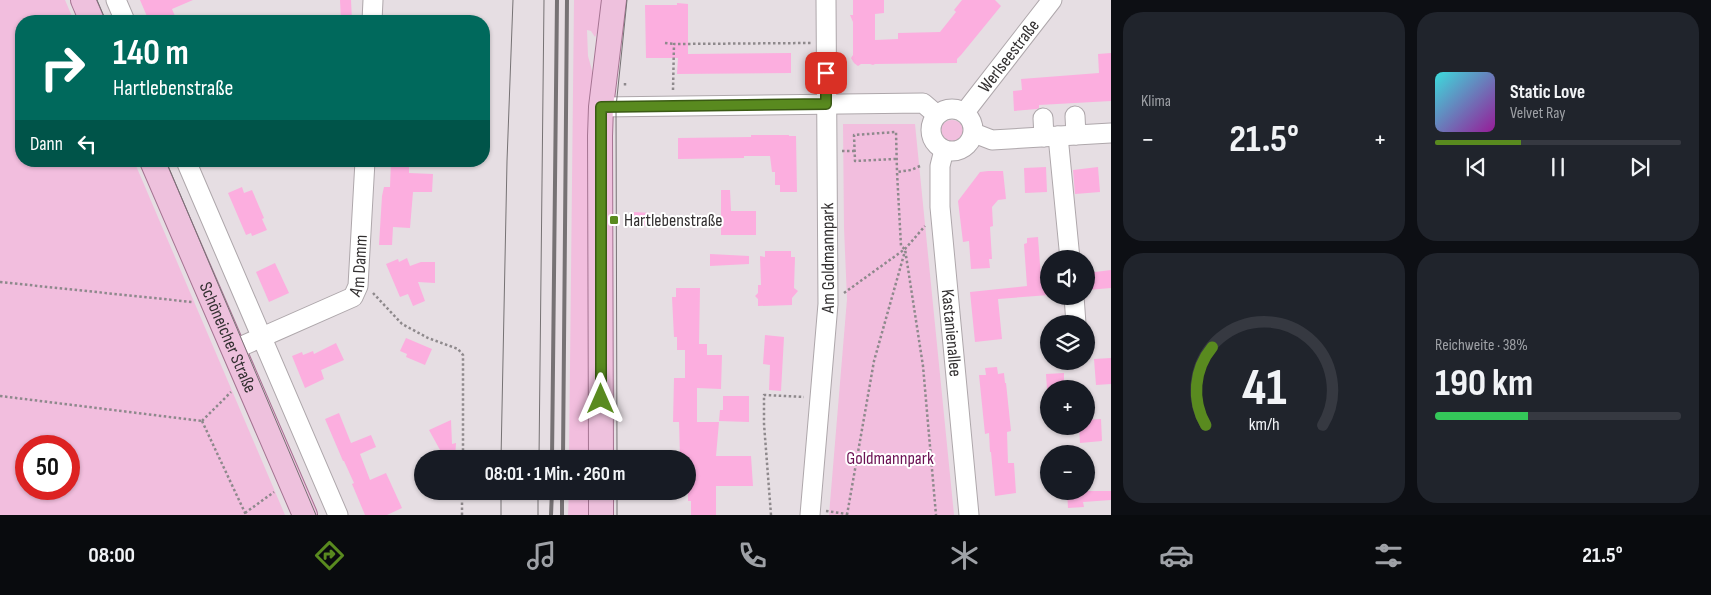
<!DOCTYPE html>
<html lang="de">
<head>
<meta charset="utf-8">
<style>
  :root { --surface:#171b24; --page:#20242c; --text:#f1f3f6; --muted:#9ea1a6; --line:#363941; --accent:#598a1f }
  body { margin:0; font-family:"Sofia Sans Condensed",sans-serif; background:var(--page); color:var(--text); height:100vh; display:flex; flex-direction:column; font-size:19px; white-space:nowrap }
  * { box-sizing:border-box; margin:0 }
  p { font-size:16px; color:var(--muted) }
  .icon { flex:none; width:28px; height:28px; fill:none; stroke:currentColor; stroke-width:2; stroke-linecap:round; stroke-linejoin:round }
  .map { position:relative; flex:1; overflow:hidden }
  .details { display:flex; flex-direction:column; gap:12px; padding:12px; background:#0d0f14; width:600px }
  .details>* { flex:none }
  .banner { position:absolute; left:15px; top:15px; width:475px; height:152px; border-radius:20px; box-shadow:0 1px 4px #0004; background:#00695c; color:#fff; overflow:hidden }
  .fabs { position:absolute; left:1040px; top:250px; display:grid; gap:10px }
  .fabs a { display:grid; place-items:center; width:55px; height:55px; border-radius:50%; background:var(--surface); box-shadow:0 1px 4px #0004; font-size:25px }
  .speed { position:absolute; left:15px; top:435px; display:flex; gap:10px; font-size:25px; font-weight:700; text-align:center }
  .speed>* { display:grid; place-content:center; width:65px; height:65px; border-radius:50%; background:var(--surface); box-shadow:0 1px 4px #0004; line-height:1 }
  .speed .limit { border:8px solid #d22; background:#fff; color:#111 }
  .pin { position:absolute; display:grid; place-items:center; width:42px; height:42px; color:#fff; margin:-21px; border-radius:10px; box-shadow:0 2px 8px #0006 }
  .me { position:absolute; width:55px; margin:-28px; rotate:0deg; stroke-linejoin:round; filter:drop-shadow(0 0 4px #0008) }
  .turn { display:flex; align-items:center; gap:18px; height:105px; padding:0 15px; font-size:22px }
  .turn .icon { width:65px; height:65px; stroke-width:2.5 }
  .turn b { display:block; font-size:35px; line-height:42px }
  .then { display:flex; align-items:center; height:48px; padding:0 15px; background:#0003; gap:10px; font-size:19px }
  .big { font-size:38px; font-weight:700; line-height:1.1 }
  .details .card { flex:1; display:flex; flex-direction:column; justify-content:center; gap:8px; min-width:0; padding:0 18px; border-radius:20px; background:var(--page) }
  .details .dial { align-items:center; gap:0 }
  .dial svg { height:130px; overflow:visible; fill:none; stroke:var(--line); stroke-width:7; stroke-linecap:round; text-anchor:middle }
  .dial text { fill:var(--text); stroke:none }
  .song { display:flex; align-items:center; gap:15px }
  .cover { width:60px; height:60px; border-radius:8px; background:linear-gradient(135deg,hsl(180 70% 55%),hsl(300 70% 35%)) }
  .played { height:5px; border-radius:2px; background:linear-gradient(90deg,var(--accent) 35%,var(--line) 35%) }
  .keys { display:flex; justify-content:space-around; direction:ltr }
  .heat { display:flex; justify-content:space-between; align-items:center; font-size:28px; direction:ltr }
  .charge { height:8px; border-radius:4px; background:linear-gradient(90deg,#34c759 38%,var(--line) 0) }
  .details .tiles { flex:1; display:grid; gap:12px; grid-template-columns:repeat(2,1fr) }
  .trip { position:absolute; left:414px; top:450px; width:282px; height:50px; border-radius:25px; background:var(--surface); box-shadow:0 1px 4px #0004; font-weight:700; line-height:50px; text-align:center }
  .dock { display:flex; height:80px; justify-content:space-around; align-items:center; background:#090b0e; color:var(--muted) }
  .dock .icon { width:35px; height:35px }
  .dock .current { color:var(--accent) }
  .dock b { font-size:22px; color:var(--text) }
  main { display:flex; flex:1; min-height:0 }
  .map>svg:first-child { display:block }
</style>
</head>
<body>
<main>
<div class="map">
<svg width="1111" height="515" viewBox="0 0 1111 515">
  <rect width="100%" height="100%" fill="#e6dee3"/>
  <g fill="#f2bede" fill-rule="evenodd">
    <path d="M 0,0 L 65,0 L 74,21 L 21,21 L 21,161 L 134,161 L 285,515 L 0,515 ZM 26,446 L 69,446 L 69,489 L 26,489 Z"/>
    <path d="M 574,0 L 602,0 L 600,27 L 595,37 L 591,31 L 587,30 L 588,56 L 593,74 L 589,110 L 588,157 L 589,459 L 569,459 Z"/>
    <circle cx="952" cy="132" r="12"/>
    <path d="M 843,124 L 915,124 L 954,515 L 829,515 L 847,299 L 844,228 Z"/>
    <path d="M 569,491 L 589,491 L 589,515 L 568,515 Z"/>
  </g>
  <g fill="#fcaedf">
    <path d="M 140,0 L 193,0 L 172,9 L 177,21 L 149,21 Z"/>
    <path d="M 340,0 L 351,0 L 352,21 L 341,21 Z"/>
    <path d="M 853,0 L 884,0 L 884,13 L 875,14 L 875,40 L 898,39 L 898,33 L 940,32 L 956,12 L 954,10 L 962,0 L 995,0 L 1001,6 L 961,55 L 957,59 L 957,63 L 875,64 L 873,65 L 870,64 L 861,64 L 858,66 L 854,63 L 851,58 L 853,55 L 853,22 L 850,15 L 853,15 Z"/>
    <path d="M 677,3 L 688,4 L 688,54 L 791,53 L 791,73 L 677,74 L 678,58 L 646,58 L 645,5 L 677,5 Z"/>
    <path d="M 1111,53 L 1111,101 L 1039,105 L 1039,108 L 1037,109 L 1014,111 L 1013,91 L 1022,90 L 1021,79 L 1099,73 L 1098,54 Z"/>
    <path d="M 751,135 L 789,135 L 789,136 L 796,136 L 797,192 L 780,192 L 780,185 L 775,185 L 775,172 L 772,172 L 770,156 L 744,156 L 744,158 L 678,159 L 678,138 L 751,137 Z"/>
    <path d="M 391,161 L 409,161 L 409,173 L 433,174 L 432,192 L 413,192 L 410,228 L 393,227 L 392,245 L 379,245 L 382,196 L 384,187 L 390,187 Z"/>
    <path d="M 1046,167 L 1047,192 L 1025,193 L 1024,168 Z"/>
    <path d="M 1098,167 L 1100,192 L 1075,194 L 1073,170 Z"/>
    <path d="M 988,171 L 1003,171 L 1006,199 L 998,200 L 992,207 L 993,226 L 990,227 L 992,259 L 989,259 L 990,268 L 971,269 L 969,241 L 963,242 L 958,201 L 980,172 Z"/>
    <path d="M 242,187 L 244,193 L 252,190 L 264,218 L 262,219 L 267,230 L 252,236 L 251,233 L 246,235 L 228,193 Z"/>
    <path d="M 721,190 L 730,190 L 731,211 L 756,211 L 756,235 L 721,235 Z"/>
    <path d="M 634,212 L 652,213 L 651,226 L 634,225 Z"/>
    <path d="M 1038,237 L 1041,278 L 1049,277 L 1049,295 L 998,299 L 1002,339 L 975,342 L 970,292 L 1027,286 L 1024,244 L 1027,243 L 1027,238 Z"/>
    <path d="M 765,251 L 791,251 L 791,257 L 795,257 L 794,288 L 798,291 L 792,298 L 792,305 L 758,306 L 758,299 L 755,296 L 758,293 L 758,285 L 761,285 L 760,256 L 765,257 Z"/>
    <path d="M 710,254 L 749,256 L 749,264 L 710,266 Z"/>
    <path d="M 407,258 L 410,266 L 421,262 L 435,262 L 435,283 L 418,282 L 425,301 L 413,306 L 408,294 L 400,297 L 386,264 L 398,259 L 399,262 Z"/>
    <path d="M 275,263 L 289,293 L 269,302 L 256,272 Z"/>
    <path d="M 1111,270 L 1111,288 L 1088,290 L 1087,273 Z"/>
    <path d="M 676,288 L 700,288 L 699,344 L 707,344 L 707,355 L 722,355 L 721,389 L 697,388 L 697,422 L 719,422 L 716,456 L 751,456 L 753,486 L 716,486 L 716,515 L 691,515 L 691,501 L 688,501 L 688,459 L 680,459 L 679,422 L 673,422 L 674,378 L 685,378 L 685,350 L 677,350 L 677,337 L 674,337 L 672,297 L 676,297 Z"/>
    <path d="M 765,335 L 784,337 L 781,391 L 769,390 L 770,365 L 763,364 Z"/>
    <path d="M 406,338 L 432,349 L 425,365 L 406,357 L 407,354 L 400,351 Z"/>
    <path d="M 336,343 L 344,360 L 321,370 L 324,379 L 305,388 L 292,356 L 302,352 L 303,355 L 313,351 L 314,354 Z"/>
    <path d="M 1111,358 L 1111,384 L 1096,385 L 1094,359 Z"/>
    <path d="M 997,367 L 998,374 L 1004,373 L 1005,383 L 1006,383 L 1011,431 L 1007,432 L 1008,463 L 1014,463 L 1016,493 L 995,496 L 991,452 L 990,452 L 989,433 L 985,434 L 979,375 L 986,375 L 985,368 Z"/>
    <path d="M 1064,373 L 1064,389 L 1047,389 L 1046,374 Z"/>
    <path d="M 723,396 L 749,396 L 749,422 L 719,421 L 720,410 L 723,410 Z"/>
    <path d="M 339,413 L 351,443 L 371,435 L 376,447 L 360,454 L 370,480 L 386,473 L 402,508 L 387,515 L 365,515 L 352,484 L 354,483 L 344,461 L 343,461 L 325,419 Z"/>
    <path d="M 1101,419 L 1102,441 L 1080,443 L 1079,426 L 1086,426 L 1086,420 Z"/>
    <path d="M 451,420 L 452,444 L 456,443 L 455,459 L 445,459 L 429,430 Z"/>
    <path d="M 1067,491 L 1111,491 L 1111,500 L 1083,502 L 1084,507 L 1068,508 Z"/>
  </g>
  <g fill="none" stroke-linecap="round" stroke-linejoin="round">
    <defs>
      <g id="minor">
        <path d="M 116,0 L 125,21"/>
        <path d="M 372,21 L 373,0"/>
        <path d="M 601,107 L 923,103 L 937,115"/>
        <circle cx="952" cy="130" r="21"/>
        <path id="s1" d="M 965,112 L 1052,0"/>
        <path d="M 1075,116 L 1076,135"/>
        <path d="M 1043,118 L 1044,137"/>
        <path d="M 974,133 L 992,140 L 1111,133"/>
        <path d="M 1058,136 L 1070,259"/>
        <path id="s2" d="M 944,150 L 940,166 L 940,207 L 969,515"/>
        <path d="M 186,161 L 338,515"/>
        <path d="M 1074,296 L 1076,324"/>
        <path id="s3" d="M 233,350 L 353,297 L 358,286 L 365,161"/>
        <path id="s4" d="M 810,515 L 828,304 L 826,0"/>
      </g>
      <g id="major">
        <path d="M 83,0 L 92,21"/>
        <path id="s5" d="M 152,161 L 305,515"/>
        <path d="M 601,459 L 600,136 L 601,107 L 614,0"/>
        <path d="M 601,491 L 601,515"/>
      </g>
    </defs>
    <use href="#minor" stroke="#aea7ab" stroke-width="21"/>
    <use href="#major" stroke="#a57492" stroke-width="26"/>
    <g stroke="#8e898c" stroke-width="2.5" stroke-dasharray="2.5 2.5" stroke-linecap="butt">
      <path d="M 665,43 L 674,44"/>
      <path d="M 625,83 L 625,88"/>
      <path d="M 673,90 L 674,44 L 812,43"/>
      <path d="M 842,151 L 855,151"/>
      <path d="M 896,159 L 855,161 L 854,135 L 896,132 L 897,172"/>
      <path d="M 920,166 L 911,170 L 897,172 L 901,246 L 905,249 L 923,366 L 936,515"/>
      <path d="M 0,282 L 192,302"/>
      <path d="M 373,293 L 402,324 L 428,338 L 458,349 L 463,355 L 463,459"/>
      <path d="M 844,293 L 905,249 L 925,226"/>
      <path d="M 0,396 L 202,421"/>
      <path d="M 202,421 L 246,515"/>
      <path d="M 202,421 L 231,392"/>
      <path d="M 826,511 L 847,514"/>
      <path d="M 245,513 L 274,492"/>
      <path d="M 462,515 L 462,491"/>
      <path d="M 771,515 L 764,424 L 764,395 L 804,397"/>
      <path d="M 847,515 L 874,361 L 905,251"/>
    </g>
    <use href="#minor" stroke="#fff" stroke-width="19"/>
    <use href="#major" stroke="#eec1dd" stroke-width="24"/>
    <g stroke="#767274" stroke-width="1">
      <path d="M 97,0 L 106,21"/>
      <path d="M 166,161 L 316,515"/>
      <path d="M 501,459 L 507,161 L 513,0"/>
      <path d="M 539,459 L 544,0"/>
      <path d="M 617,459 L 616,107 L 627,0"/>
      <path d="M 617,491 L 617,515"/>
      <path d="M 501,515 L 501,491"/>
      <path d="M 538,515 L 538,491"/>
    </g>
    <g stroke="#767274" stroke-width="4">
      <path d="M 552,459 L 557,0"/>
      <path d="M 563,459 L 567,0"/>
      <path d="M 551,515 L 552,491"/>
      <path d="M 562,515 L 562,491"/>
    </g>
  </g>
  <g fill="none" stroke-linecap="round" stroke-linejoin="round">
    <defs>
      <path id="route" d="M 601,399 L 601,107 L 826,104 L 826,73"/>
    </defs>
    <use href="#route" stroke="#3a5a14" stroke-width="12"/>
    <use href="#route" stroke="#598a1f" stroke-width="9"/>
  </g>
  <rect fill="#598a1f" stroke="#fff" stroke-width="2" x="609" y="215" width="10" height="10" rx="2.5"/>
  <g text-anchor="middle" stroke-width="4" stroke-linejoin="round" paint-order="stroke">
    <g font-size="18" fill="#333031" stroke="#fff">
      <text dy="6" stroke="none"><textPath href="#s1" startOffset="71">Werlseestraße</textPath></text>
      <text dy="6" stroke="none"><textPath href="#s4" startOffset="258">Am Goldmannpark</textPath></text>
      <text dy="6" stroke="none"><textPath href="#s3" startOffset="164">Am Damm</textPath></text>
      <text dy="6" stroke="none"><textPath href="#s2" startOffset="184">Kastanienallee</textPath></text>
      <text dy="6" stroke="none"><textPath href="#s5" startOffset="192">Schöneicher Straße</textPath></text>
    </g>
    <g font-size="18" fill="#333031" stroke="#fff" text-anchor="start">
      <text x="624" y="226">Hartlebenstraße</text>
    </g>
    <g font-size="18" fill="#6b1153" stroke="#fff">
      <text x="890" y="464">Goldmannpark</text>
    </g>
  </g>
</svg>
<div class="fabs">
<a><svg class="icon" aria-label="sound" viewBox="0 0 24 24"><path d="M4 9h4l5-4v14l-5-4H4zM17 9q2 3 0 6"/></svg></a>
<a><svg class="icon" aria-label="layers" viewBox="0 0 24 24"><path d="M12 4l9 5-9 5-9-5zM3 14l9 5 9-5"/></svg></a>
<a>+</a>
<a>−</a>
</div>
<div class="speed"><div class="limit">50</div></div>
<div class="pin" style="left:826px;top:73px;background:#d93025"><svg class="icon" aria-label="arrive" viewBox="0 0 24 24"><path d="M6 21V4h12l-3 4 3 4H6"/></svg></div>
<svg class="me" style="left:601px;top:399px" viewBox="-20 -20 40 40"><path d="M0-17L14 15 0 8-14 15z" fill="#598a1f" stroke="#fff" stroke-width="4"/></svg>
<div class="trip">08:01 · 1 Min. · 260 m</div>
<div class="banner">
<div class="turn"><svg class="icon" aria-label="right" viewBox="0 0 24 24"><path d="M7 20v-9h11M14 6l5 5-5 5"/></svg><div><b>140 m</b>Hartlebenstraße</div></div>
<div class="then">Dann<svg class="icon" aria-label="left" viewBox="0 0 24 24"><path d="M17 20v-9H6M10 6l-5 5 5 5"/></svg></div>
</div>
</div>
<section class="details">
<div class="tiles">
<div class="card"><p>Klima</p>
<div class="heat"><a>−</a><b class="big">21.5°</b><a>+</a></div>
</div>
<div class="card">
<div class="song"><i class="cover"></i><div><b>Static Love</b><p>Velvet Ray</p></div></div>
<div class="played"></div>
<div class="keys"><svg class="icon" aria-label="previous" viewBox="0 0 24 24"><path d="M18 5L8 12l10 7zM5 5v14"/></svg><svg class="icon" aria-label="pause" viewBox="0 0 24 24"><path d="M8 5v14M16 5v14"/></svg><svg class="icon" aria-label="next" viewBox="0 0 24 24"><path d="M6 5l10 7-10 7zM19 5v14"/></svg></div>
</div>
<div class="card dial"><svg viewBox="0 0 100 80">
<path d="M14 69A42 42 0 1 1 86 69"/>
<path d="M14 69A42 42 0 0 1 18 21" stroke="#598a1f"/>
<text x="50" y="56" font-size="32" font-weight="700">41</text>
<text x="50" y="72" font-size="11">km/h</text>
</svg></div>
<div class="card"><p>Reichweite · 38%</p><b class="big">190 km</b><div class="charge"></div></div>
</div>
</section>
</main>
<nav class="dock">
<b>08:00</b>
<svg class="icon current" aria-label="directions" viewBox="0 0 24 24"><path d="M12 3l9 9-9 9-9-9zM9 14v-3h6M13 9l2 2-2 2"/></svg>
<svg class="icon" aria-label="music" viewBox="0 0 24 24"><path d="M9 18V5l10-2v13"/><circle cx="6" cy="18" r="3"/><circle cx="16" cy="16" r="3"/></svg>
<svg class="icon" aria-label="phone" viewBox="0 0 24 24"><path d="M5 4h4l2 5-3 2q2 4 5 5l2-3 5 2v4C11 20 4 13 5 4z"/></svg>
<svg class="icon" aria-label="climate" viewBox="0 0 24 24"><path d="M12 3v18M4 7l16 10M4 17L20 7"/></svg>
<svg class="icon" aria-label="car" viewBox="0 0 24 24"><path d="M5 17H2v-5l4-1 3-4h7l3 4 3 1v5h-3M9 17h6M6 11h13"/><circle cx="7" cy="17" r="2"/><circle cx="17" cy="17" r="2"/></svg>
<svg class="icon" aria-label="filters" viewBox="0 0 24 24"><path d="M4 7h16M4 17h16"/><circle cx="9" cy="7" r="2"/><circle cx="15" cy="17" r="2"/></svg>
<b>21.5°</b>
</nav>
</body>
</html>
